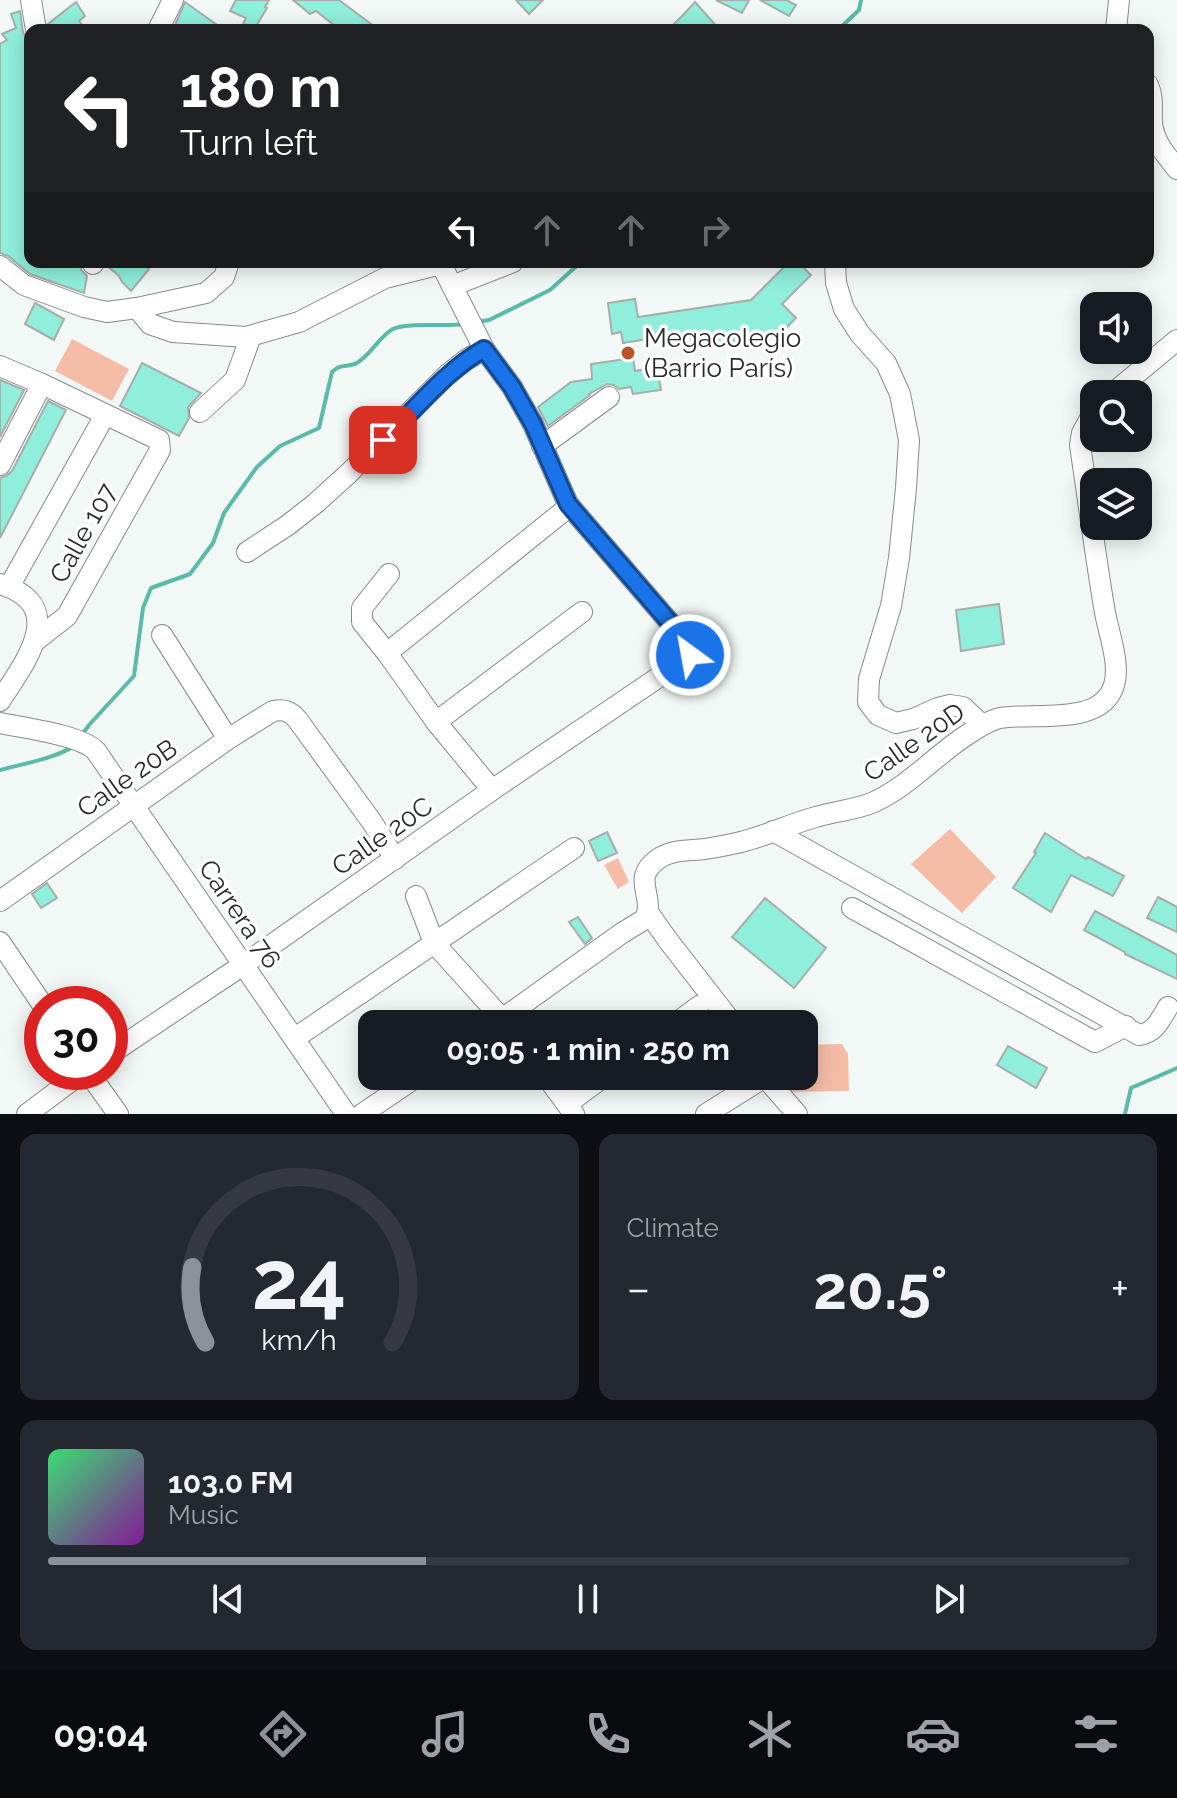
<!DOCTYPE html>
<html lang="en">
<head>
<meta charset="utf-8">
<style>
  :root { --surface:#171b24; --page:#242831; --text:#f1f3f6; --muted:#9ea1a6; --line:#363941; --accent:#8c9099 }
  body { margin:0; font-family:Raleway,sans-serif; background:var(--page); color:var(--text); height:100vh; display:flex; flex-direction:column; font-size:30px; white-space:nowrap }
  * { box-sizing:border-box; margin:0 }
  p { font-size:26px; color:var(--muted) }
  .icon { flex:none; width:44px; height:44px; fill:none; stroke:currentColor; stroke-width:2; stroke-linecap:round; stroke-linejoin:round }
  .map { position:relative; height:1114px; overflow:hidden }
  .details { display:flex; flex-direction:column; gap:20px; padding:20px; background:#0d0f14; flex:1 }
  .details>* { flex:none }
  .banner { position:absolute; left:24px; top:24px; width:1130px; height:244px; border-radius:16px; box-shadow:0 4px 20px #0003; background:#202124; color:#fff; overflow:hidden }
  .controls { position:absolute; left:1080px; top:292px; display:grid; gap:16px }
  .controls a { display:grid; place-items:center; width:72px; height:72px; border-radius:16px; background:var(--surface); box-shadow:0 4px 20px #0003; font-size:40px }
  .speed { position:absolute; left:24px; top:986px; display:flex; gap:16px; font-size:40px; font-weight:700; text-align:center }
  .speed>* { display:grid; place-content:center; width:104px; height:104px; border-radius:50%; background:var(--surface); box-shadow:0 4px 20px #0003; line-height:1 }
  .speed .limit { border:12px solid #d22; background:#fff; color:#111 }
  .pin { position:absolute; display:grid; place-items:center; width:68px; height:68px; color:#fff; margin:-34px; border-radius:16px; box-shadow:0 4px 12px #0006 }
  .me { position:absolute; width:88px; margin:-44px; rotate:328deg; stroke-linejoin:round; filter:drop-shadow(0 0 6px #0008) }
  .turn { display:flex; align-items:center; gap:28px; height:168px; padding:0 24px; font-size:36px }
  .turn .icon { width:104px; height:104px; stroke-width:2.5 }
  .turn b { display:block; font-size:56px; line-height:68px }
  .lanes { display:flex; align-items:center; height:76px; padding:0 24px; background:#0003; justify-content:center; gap:40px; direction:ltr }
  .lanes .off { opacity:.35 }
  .big { font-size:60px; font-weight:700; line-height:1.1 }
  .details .widget { flex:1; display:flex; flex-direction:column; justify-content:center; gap:12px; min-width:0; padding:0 28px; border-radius:16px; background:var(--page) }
  .details .dial { align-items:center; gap:0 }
  .dial svg { height:208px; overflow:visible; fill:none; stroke:var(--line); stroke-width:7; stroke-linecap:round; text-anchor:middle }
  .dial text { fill:var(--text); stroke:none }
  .song { display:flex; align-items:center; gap:24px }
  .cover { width:96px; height:96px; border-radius:12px; background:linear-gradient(135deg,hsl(140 70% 55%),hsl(290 70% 35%)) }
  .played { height:8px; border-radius:4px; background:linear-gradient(90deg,var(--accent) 35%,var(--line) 35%) }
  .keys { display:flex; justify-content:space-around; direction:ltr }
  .heat { display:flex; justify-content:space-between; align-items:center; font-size:44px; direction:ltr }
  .details .tiles { flex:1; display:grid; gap:20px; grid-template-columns:1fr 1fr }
  .widget:last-child { grid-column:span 2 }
  .trip { position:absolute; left:358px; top:1010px; width:460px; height:80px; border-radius:16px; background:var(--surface); box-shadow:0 4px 20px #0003; font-weight:700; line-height:80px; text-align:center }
  .dock { display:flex; height:128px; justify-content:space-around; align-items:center; background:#090b0e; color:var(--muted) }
  .dock .icon { width:56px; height:56px }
  .dock .on { color:var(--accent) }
  .dock b { font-size:36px; color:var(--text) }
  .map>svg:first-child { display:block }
</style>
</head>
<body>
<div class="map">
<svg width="1177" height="1114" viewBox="0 0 1177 1114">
  <rect width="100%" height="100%" fill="#f2f8f6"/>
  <g fill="#f5bda8">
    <path d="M 72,339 L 129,369 L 112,401 L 55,371 Z"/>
    <path d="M 950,829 L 996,877 L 962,913 L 911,864 Z"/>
    <path d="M 618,858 L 629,882 L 618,889 L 604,865 Z"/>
    <path d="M 842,1044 L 848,1054 L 849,1091 L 786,1092 L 786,1076 L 804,1076 L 804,1045 Z"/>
  </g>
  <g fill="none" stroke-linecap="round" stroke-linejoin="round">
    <g stroke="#59bba8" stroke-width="4">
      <path d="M 838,30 L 859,10 L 861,0"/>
      <path d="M 477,322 L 489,320 L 550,290 L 581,262"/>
      <path d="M 81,736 L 89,725 L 134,676 L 143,608 L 151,588 L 190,574 L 213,543 L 224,513 L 257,467 L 280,446 L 319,428 L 332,372 C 340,364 345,367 355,364 C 370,357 379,336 393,329 C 407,322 447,327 464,324"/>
      <path d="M 0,770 C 22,764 56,758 74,746"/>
      <path d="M 1125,1114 L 1131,1088 L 1177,1068"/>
    </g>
  </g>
  <g fill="#8fefdb" stroke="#a8adac" stroke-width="2">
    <path d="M 236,0 L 269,0 L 265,7 L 267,8 L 254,30 L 240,30 L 246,18 L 230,11 Z"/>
    <path d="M 293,0 L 339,0 L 379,30 L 340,30 L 316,11 L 310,14 Z"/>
    <path d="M 516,0 L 543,0 L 529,14 Z"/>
    <path d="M 716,0 L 749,0 L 742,13 Z"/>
    <path d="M 760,0 L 786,0 L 796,5 L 789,16 Z"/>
    <path d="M 76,2 L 85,16 L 79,21 L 86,30 L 49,30 L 48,24 Z"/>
    <path d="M 185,2 L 224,30 L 173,30 Z"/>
    <path d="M 695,2 L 720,30 L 668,30 L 685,13 Z"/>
    <path d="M 20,11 L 23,33 L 30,41 L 30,262 L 80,262 L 81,270 L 87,276 L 84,293 L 30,274 L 8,256 L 0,253 L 0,44 L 7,40 L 2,34 L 16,28 L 11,14 Z"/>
    <path d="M 106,262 L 141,262 L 149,269 L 131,291 L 122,282 L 119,276 L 106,265 Z"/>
    <path d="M 789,262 L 798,262 L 811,275 L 782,304 L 796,318 L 780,334 L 692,348 L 690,332 L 623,343 L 621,332 L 612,334 L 608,303 L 635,299 L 638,317 L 751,300 Z"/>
    <path d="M 35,303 L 64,319 L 54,340 L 25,324 Z"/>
    <path d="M 633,358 L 635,371 L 657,367 L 661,390 L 633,394 L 631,387 L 619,389 L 614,385 L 607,384 L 589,394 L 590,395 L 548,426 L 538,407 L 571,382 L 592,379 L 591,364 Z"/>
    <path d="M 142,363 L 201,393 L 188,407 L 189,418 L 179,436 L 120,406 Z"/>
    <path d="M 0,380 L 24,390 L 0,437 Z"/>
    <path d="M 48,401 L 66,410 L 0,538 L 0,478 L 6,476 L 12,471 Z"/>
    <path d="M 999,604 L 1004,644 L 961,651 L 956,610 Z"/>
    <path d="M 607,832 L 617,853 L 598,861 L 589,841 Z"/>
    <path d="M 1045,833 L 1086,859 L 1088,857 L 1124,876 L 1113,896 L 1071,875 L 1051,912 L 1013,888 L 1036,853 L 1034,852 Z"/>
    <path d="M 47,883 L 57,898 L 41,908 L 32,894 Z"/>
    <path d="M 1158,897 L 1177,907 L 1177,932 L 1147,918 Z"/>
    <path d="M 765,898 L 826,948 L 794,988 L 732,937 Z"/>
    <path d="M 1095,911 L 1177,955 L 1177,979 L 1125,954 L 1125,952 L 1084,930 Z"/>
    <path d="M 578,917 L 592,938 L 585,944 L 569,922 Z"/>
    <path d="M 1008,1046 L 1047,1068 L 1036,1088 L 997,1065 Z"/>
  </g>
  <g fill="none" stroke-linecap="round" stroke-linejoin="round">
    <defs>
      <g id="minor">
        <path d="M 31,0 L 36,30"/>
        <path d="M 158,30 L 173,0"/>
        <path d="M 1116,30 L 1119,0"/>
        <path d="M 1148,85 C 1154,98 1151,109 1152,123 C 1154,142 1166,155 1177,169"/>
        <path d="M 835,262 L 836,283 L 844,309 L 860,334 L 886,363 L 900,394 L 909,440 L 906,488 L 899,558 L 891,606 L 869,679 L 868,702 L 878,715 L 896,723 L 913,719 L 938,708 L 950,705 L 963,707 L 982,725"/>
        <path d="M 93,264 L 93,262"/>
        <path d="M 0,266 L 24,285 L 84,307 L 107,312 L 137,308 L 206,293 L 224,277 L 229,262"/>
        <path d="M 452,286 L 513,262"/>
        <path d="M 0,366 L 42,384 L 159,440 L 160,450 L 67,616 L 35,641"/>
        <path d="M 1112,394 L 1177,340"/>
        <path d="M 200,412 L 235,380 L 251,336"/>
        <path d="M 542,446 L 609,397"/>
        <path d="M 0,465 L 42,384"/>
        <path d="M 247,552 L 288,525 L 316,503 L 349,473 L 448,374 L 466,360 L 484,349"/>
        <path d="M 389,574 L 362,608 L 362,622 L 387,653 L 436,722 L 492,790"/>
        <path d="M 0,584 C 70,606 25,662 0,701"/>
        <path d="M 9,587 L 105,415"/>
        <path d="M 162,635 L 228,739"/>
        <path d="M 387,653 L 565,510"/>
        <path d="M 436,722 L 582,612"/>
        <path d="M 0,723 C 24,728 81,735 96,751 L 346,1114"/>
        <path d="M 773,831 L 1139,1035 C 1155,1033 1160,1020 1168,1007"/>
        <path d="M 416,896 L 434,943 L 507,1024"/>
        <path d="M 0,901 L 228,739 L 273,711 C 284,709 290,711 297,719 L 372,822 L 395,859"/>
        <path d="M 852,908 L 1095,1042 L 1126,1026"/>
        <path d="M 648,912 L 667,939 L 733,1024"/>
        <path d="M 0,942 L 42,1004"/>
        <path d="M 495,1024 L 622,933 L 645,919 C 656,896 630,879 658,859 C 672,849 689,851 705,849 C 717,847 729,845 741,842 C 766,836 790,824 816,817 C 835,811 856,810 874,802 C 911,785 938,752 973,731 C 981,726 990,720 1000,718 C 1034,712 1102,727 1114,685 C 1121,663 1107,629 1104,607 C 1095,553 1088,499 1080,445 L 1082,433 L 1094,411"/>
        <path d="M 675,1024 L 699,1006"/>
        <path d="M 295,1038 L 574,848"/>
        <path d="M 110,1054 L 243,965 L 492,790 L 684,660 L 690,655 L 690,646 L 568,504 L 533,424 L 512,387 L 484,349 L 441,264 L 385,278 L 299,322 L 246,337 L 173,332 L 150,324 L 137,308"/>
        <path d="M 88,1072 L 118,1114"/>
        <path d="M 546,1076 L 574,1114"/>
        <path d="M 764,1076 L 797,1114"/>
        <path d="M 567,1104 L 605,1076"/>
        <path d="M 27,1114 L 83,1072"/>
        <path d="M 362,1114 L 418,1076"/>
        <path d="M 706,1114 L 765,1077"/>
      </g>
    </defs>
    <use href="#minor" stroke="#878c8b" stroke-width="22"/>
    <use href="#minor" stroke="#fff" stroke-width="20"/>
  </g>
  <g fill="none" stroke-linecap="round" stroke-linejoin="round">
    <defs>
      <path id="route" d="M 383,440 C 416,409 444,372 484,349 L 512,387 L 533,424 L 568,504 L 690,646 L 690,655"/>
    </defs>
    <use href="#route" stroke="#114b97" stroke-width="20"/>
    <use href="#route" stroke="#1a73e8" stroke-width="14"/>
  </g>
  <circle fill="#bb5529" stroke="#fff" stroke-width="3" cx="628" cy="353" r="8"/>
  <g text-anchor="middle" stroke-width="7" stroke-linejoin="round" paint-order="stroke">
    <g font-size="26" fill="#282a2a" stroke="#fff" text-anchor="start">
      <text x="644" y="347">Megacolegio<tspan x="644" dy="30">(Barrio París)</tspan></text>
    </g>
    <g font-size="26" fill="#282a2a" stroke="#fff">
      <text transform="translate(83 533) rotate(-61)" y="9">Calle 107</text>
      <text transform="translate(914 742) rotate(-35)" y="9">Calle 20D</text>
      <text transform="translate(127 778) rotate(-35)" y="9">Calle 20B</text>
      <text transform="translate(382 836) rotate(-35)" y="9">Calle 20C</text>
      <text transform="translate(240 914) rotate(56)" y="9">Carrera 76</text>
    </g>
  </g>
</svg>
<div class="controls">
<a><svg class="icon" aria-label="sound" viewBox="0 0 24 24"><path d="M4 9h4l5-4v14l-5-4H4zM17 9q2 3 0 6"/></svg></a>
<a><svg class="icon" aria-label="search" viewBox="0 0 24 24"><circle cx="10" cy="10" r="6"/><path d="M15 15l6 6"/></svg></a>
<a><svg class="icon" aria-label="layers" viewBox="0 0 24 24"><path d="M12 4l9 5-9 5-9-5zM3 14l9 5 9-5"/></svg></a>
</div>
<div class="speed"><div class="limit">30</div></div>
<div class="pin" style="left:383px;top:440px;background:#d93025"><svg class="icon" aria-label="arrive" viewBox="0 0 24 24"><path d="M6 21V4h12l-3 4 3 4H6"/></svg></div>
<svg class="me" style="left:690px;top:655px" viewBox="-20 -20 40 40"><circle r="17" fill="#1a73e8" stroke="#fff" stroke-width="3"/><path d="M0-11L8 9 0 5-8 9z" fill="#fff"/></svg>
<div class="trip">09:05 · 1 min · 250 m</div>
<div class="banner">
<div class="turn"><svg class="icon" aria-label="left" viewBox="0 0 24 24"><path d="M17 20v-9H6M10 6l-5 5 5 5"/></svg><div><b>180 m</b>Turn left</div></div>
<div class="lanes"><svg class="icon" aria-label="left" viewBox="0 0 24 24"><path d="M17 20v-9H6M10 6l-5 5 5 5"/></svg><svg class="icon off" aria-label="ahead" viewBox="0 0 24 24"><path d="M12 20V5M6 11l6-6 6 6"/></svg><svg class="icon off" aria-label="ahead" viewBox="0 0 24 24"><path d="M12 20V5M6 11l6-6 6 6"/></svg><svg class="icon off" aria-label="right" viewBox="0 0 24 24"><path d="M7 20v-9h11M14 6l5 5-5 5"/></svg></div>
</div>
</div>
<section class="details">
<div class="tiles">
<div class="widget dial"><svg viewBox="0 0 100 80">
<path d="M14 69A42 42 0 1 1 86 69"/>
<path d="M14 69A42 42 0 0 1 9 40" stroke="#8c9099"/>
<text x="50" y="56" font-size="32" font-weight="700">24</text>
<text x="50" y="72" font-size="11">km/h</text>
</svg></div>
<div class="widget"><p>Climate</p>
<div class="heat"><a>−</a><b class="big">20.5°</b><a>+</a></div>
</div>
<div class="widget">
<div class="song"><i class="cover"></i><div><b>103.0 FM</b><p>Music</p></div></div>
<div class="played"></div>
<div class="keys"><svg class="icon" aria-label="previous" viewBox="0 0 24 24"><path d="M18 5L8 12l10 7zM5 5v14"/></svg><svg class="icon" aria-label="pause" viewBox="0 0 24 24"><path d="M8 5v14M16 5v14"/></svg><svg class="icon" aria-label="next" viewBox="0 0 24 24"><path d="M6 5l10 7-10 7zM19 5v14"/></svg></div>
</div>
</div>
</section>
<nav class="dock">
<b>09:04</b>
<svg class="icon on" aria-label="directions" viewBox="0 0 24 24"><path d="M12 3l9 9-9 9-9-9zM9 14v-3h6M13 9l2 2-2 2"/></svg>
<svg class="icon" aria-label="music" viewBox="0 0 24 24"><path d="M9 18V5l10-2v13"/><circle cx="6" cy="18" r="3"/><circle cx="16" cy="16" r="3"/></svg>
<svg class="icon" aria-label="phone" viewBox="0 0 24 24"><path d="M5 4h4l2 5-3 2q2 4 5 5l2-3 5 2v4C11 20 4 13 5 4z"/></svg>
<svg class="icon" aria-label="climate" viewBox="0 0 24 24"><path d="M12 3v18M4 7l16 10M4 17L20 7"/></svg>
<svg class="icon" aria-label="car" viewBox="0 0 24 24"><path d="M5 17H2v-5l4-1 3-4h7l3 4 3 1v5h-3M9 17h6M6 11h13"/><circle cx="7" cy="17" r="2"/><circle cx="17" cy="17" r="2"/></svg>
<svg class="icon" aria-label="filters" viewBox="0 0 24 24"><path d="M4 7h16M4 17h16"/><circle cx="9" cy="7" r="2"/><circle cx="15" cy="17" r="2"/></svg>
</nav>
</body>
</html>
